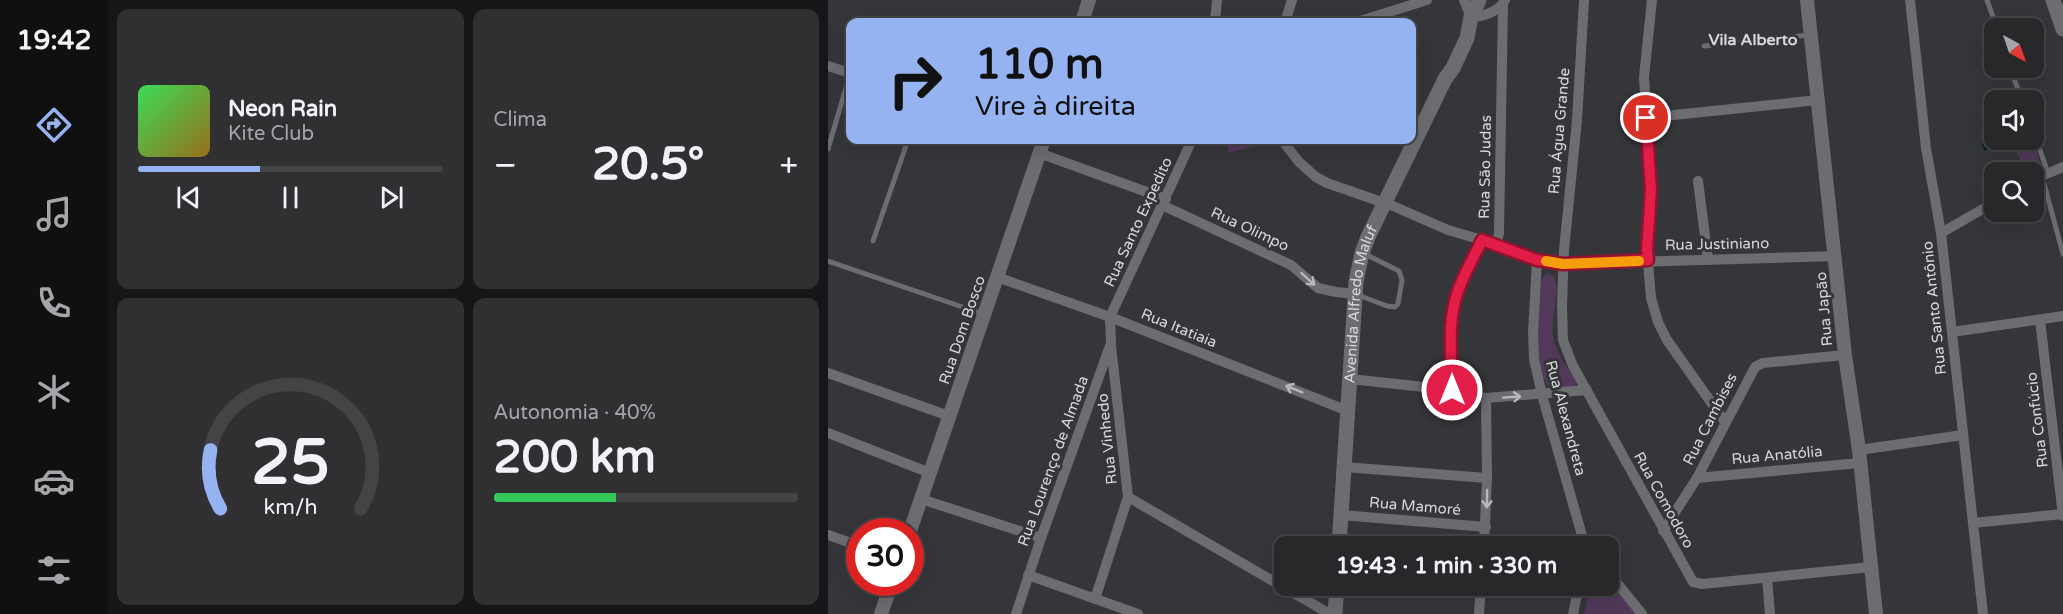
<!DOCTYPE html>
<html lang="pt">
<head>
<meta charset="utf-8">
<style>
  :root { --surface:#28282b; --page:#303033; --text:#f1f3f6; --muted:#a5a6a9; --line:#444447; --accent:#95b2f1 }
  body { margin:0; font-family:"Varela Round",sans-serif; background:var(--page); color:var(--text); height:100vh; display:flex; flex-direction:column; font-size:22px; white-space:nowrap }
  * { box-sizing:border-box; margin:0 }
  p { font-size:20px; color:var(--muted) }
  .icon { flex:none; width:33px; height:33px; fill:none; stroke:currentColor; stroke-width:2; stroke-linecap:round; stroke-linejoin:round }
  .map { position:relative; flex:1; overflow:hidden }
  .sheet { display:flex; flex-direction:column; gap:9px; padding:9px; background:#161618; width:720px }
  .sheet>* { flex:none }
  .banner { position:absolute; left:18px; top:18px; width:570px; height:126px; border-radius:12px; box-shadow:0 6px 24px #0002,0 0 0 2px var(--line); background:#95b2f1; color:#111; overflow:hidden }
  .needle { width:39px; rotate:140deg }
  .controls { position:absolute; left:1156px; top:18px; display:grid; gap:12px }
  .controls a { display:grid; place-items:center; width:60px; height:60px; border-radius:12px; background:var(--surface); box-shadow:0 6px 24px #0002,0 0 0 2px var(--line); font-size:30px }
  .speed { position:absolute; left:18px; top:518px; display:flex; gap:12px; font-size:30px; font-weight:700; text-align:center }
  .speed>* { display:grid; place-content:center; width:78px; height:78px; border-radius:50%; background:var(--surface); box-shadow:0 6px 24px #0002,0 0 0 2px var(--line); line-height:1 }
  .speed .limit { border:9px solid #d22; background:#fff; color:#111 }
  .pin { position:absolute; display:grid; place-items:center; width:51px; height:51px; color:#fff; margin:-26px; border:3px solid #fff; border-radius:50%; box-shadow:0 2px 6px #0007 }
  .me { position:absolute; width:66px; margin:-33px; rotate:0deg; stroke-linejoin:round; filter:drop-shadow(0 0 4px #0008) }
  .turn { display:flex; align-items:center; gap:21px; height:126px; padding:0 30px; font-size:27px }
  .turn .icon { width:78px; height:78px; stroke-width:2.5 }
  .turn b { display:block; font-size:42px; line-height:51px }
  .big { font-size:45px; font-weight:800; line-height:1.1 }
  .sheet .widget { flex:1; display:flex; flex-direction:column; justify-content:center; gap:9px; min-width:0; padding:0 21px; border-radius:12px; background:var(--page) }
  .sheet .dial { align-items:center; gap:0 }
  .dial svg { height:156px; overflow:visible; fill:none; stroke:var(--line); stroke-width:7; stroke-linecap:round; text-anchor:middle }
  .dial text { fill:var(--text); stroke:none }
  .song { display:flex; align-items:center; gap:18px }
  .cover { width:72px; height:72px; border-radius:9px; background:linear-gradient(135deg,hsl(130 70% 55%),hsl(40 70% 35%)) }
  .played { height:6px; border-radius:3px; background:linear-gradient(90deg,var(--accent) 40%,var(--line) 40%) }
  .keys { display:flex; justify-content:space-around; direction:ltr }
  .heat { display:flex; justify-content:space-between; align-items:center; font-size:33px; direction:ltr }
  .charge { height:9px; border-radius:4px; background:linear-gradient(90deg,#34c759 40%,var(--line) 0) }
  .sheet .tiles { flex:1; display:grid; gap:9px; grid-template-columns:repeat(2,1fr) }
  .trip { position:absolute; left:446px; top:536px; width:345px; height:60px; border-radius:12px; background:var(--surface); box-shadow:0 6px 24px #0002,0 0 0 2px var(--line); font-weight:800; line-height:60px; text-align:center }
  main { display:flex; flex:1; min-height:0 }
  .dock { display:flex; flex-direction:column; width:108px; justify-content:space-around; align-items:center; background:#101011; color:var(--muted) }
  .dock .icon { width:42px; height:42px }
  .dock .active { color:var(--accent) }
  .dock b { font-size:27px; color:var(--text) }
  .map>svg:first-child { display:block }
</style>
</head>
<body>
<main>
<nav class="dock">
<b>19:42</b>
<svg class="icon active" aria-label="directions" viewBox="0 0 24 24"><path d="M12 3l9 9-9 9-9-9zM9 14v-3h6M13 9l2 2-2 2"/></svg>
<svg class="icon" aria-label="music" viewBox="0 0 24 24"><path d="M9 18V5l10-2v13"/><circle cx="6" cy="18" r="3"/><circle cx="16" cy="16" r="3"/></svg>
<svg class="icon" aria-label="phone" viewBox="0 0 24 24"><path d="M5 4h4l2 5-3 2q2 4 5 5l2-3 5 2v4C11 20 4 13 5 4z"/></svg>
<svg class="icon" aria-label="climate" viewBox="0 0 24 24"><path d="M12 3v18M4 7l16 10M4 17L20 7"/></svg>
<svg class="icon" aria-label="car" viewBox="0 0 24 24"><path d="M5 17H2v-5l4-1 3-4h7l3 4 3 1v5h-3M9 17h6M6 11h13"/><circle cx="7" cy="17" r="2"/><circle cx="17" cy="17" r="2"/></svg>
<svg class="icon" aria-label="filters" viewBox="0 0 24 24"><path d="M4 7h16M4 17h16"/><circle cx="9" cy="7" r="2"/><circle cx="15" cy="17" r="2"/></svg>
</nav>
<section class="sheet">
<div class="tiles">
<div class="widget">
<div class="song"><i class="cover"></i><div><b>Neon Rain</b><p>Kite Club</p></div></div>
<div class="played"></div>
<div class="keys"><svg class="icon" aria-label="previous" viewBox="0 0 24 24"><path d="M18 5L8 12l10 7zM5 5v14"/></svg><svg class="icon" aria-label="pause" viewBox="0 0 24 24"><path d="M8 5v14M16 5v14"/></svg><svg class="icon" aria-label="next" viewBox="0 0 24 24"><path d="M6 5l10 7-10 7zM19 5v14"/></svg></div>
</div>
<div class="widget"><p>Clima</p>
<div class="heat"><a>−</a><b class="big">20.5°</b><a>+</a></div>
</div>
<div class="widget dial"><svg viewBox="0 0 100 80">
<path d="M14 69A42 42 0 1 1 86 69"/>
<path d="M14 69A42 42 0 0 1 9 39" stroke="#95b2f1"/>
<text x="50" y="56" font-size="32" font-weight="700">25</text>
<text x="50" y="72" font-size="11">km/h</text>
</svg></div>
<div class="widget"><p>Autonomia · 40%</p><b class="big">200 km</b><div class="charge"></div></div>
</div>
</section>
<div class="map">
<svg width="1235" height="614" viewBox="0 0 1235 614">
  <rect width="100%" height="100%" fill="#353639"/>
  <g fill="#52395a">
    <path d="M 397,140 L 444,140 L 444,141 L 401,153 Z"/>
    <path d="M 1185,140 L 1204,140 L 1214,167 L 1203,172 L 1196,172 Z"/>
    <path d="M 719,273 L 726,276 C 733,294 722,317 725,336 C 727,352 740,369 748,382 L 747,387 L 722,388 C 704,369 711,311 712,286 L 714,279 Z"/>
    <path d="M 780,575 L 812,614 L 756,614 L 763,585 L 780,585 Z"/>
  </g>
  <path fill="#011f29" d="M 1167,126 L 1167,140 L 1179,140 L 1179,142 L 1173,146 L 1167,144 L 1157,151 L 1154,145 L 1160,131 Z"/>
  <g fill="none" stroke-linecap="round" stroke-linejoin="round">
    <g stroke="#6c6d71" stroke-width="5">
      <path d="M 1159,0 L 1169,28"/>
      <path d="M 876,46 L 982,35"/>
      <path d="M 1182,68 L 1194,100"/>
      <path d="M 1206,133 L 1220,173"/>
      <path d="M 0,149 L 22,74"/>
      <path d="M 1214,176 L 1235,254"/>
      <path d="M 45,241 L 80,140"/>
      <path d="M 0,261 L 155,314"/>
      <path d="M 530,295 L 559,306 L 567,307 L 570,304 L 574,280 L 571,271 L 535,253"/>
    </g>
    <g stroke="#6c6d71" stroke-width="10">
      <path d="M 636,0 L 643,17 C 655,17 672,11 677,0"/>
      <path d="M 756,0 L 749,120 L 736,250 L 734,305 L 735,340 L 745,366 L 865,582 L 874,584 L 1043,567"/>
      <path d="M 824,0 L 816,77 L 823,190 L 819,250 L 823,298 L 830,322 L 839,340 L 897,422"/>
      <path d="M 1082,0 L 1098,148 L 1113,233 L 1155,614"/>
      <path d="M 387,22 L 389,0"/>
      <path d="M 457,22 L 464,0"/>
      <path d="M 529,22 L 599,0"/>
      <path d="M 0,66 L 22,73"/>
      <path d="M 817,118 L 990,100"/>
      <path d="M 454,140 L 471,162 L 488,177 L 499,183 L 565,206 L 620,230 L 654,240 L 709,260 L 735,264 L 1008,256"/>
      <path d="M 211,153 L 338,199"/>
      <path d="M 1206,179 L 1235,167"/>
      <path d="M 870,181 L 880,260"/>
      <path d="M 334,205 L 463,265 L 490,288 L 508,292 L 527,294"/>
      <path d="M 1113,233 L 1167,202"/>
      <path d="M 668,245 L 671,233 L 675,5"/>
      <path d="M 709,260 L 705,333 L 706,359 L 714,395 L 757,546"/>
      <path d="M 169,277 L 282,317 L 520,411"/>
      <path d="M 1212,320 L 1235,516"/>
      <path d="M 1124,332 L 1235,316"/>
      <path d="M 0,373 L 121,416"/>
      <path d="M 522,379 L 624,390 L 658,398 L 759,390"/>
      <path d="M 624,390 C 624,363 620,332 626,305 C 631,282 644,261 654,240"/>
      <path d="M 0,433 L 102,473"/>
      <path d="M 1031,450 L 1135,435"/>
      <path d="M 516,467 L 659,478"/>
      <path d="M 869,478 L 1032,463"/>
      <path d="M 300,497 L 502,614"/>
      <path d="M 93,499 L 213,538"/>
      <path d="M 513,515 L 658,527"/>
      <path d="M 1145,523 L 1235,514"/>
      <path d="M 835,531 L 869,478 L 927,367 L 935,363 L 1017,355"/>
      <path d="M 0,535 L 32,546"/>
      <path d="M 656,546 L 659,478 L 658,398"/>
      <path d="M 780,572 L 814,614"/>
      <path d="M 200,575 L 310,614"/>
      <path d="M 939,578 L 942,614"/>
      <path d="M 555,585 L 653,593"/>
      <path d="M 267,599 L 300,497 L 283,346"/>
      <path d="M 188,614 L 213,538 L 283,343 L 282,317 L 364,140"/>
      <path d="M 651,614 L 653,585"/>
      <path d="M 745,614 L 751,585"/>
    </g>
    <g stroke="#6c6d71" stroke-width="14">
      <path d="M 979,0 L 1017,355 L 1031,450 L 1048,614"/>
      <path d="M 254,22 L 261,0"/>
      <path d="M 82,531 L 216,140"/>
      <path d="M 53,614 L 64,582"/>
    </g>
    <g stroke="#6c6d71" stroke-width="15">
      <path d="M 1225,0 L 1235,29"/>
      <path id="s1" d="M 511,546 L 528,282 L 534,253 L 540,237 L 617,79 L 625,68 L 639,38 L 643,17 L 651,0"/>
      <path d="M 507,614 L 509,585"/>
    </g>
  </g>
  <defs><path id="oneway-shaft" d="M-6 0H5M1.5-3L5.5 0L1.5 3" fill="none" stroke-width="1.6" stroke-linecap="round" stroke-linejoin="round" transform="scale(1.5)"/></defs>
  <g stroke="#b7b8ba">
    <use href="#oneway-shaft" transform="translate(480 279) rotate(42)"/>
    <use href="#oneway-shaft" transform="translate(466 389) rotate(-158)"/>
    <use href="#oneway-shaft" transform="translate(684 397) rotate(-4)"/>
    <use href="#oneway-shaft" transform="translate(659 499) rotate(91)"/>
  </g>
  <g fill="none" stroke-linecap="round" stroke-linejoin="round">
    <defs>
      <path id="route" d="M 624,390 C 624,363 620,332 626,305 C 631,282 644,261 654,240 L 709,260 L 735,264 L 820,260 L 819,250 L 823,190 L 818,118"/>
    </defs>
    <use href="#route" stroke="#92132f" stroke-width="15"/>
    <use href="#route" stroke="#e11d48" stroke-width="10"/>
    <path stroke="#f59e0b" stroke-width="10" d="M 718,261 L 735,264 L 811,261"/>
  </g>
  <g text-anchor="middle" stroke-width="6" stroke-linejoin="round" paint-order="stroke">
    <g font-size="15" fill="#d7d8da" stroke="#353639">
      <text transform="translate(731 131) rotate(-85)" y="5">Rua Água Grande</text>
      <text transform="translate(657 167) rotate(-89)" y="5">Rua São Judas</text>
      <text transform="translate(310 222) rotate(-65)" y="5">Rua Santo Expedito</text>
      <text transform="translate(422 229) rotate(25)" y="5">Rua Olimpo</text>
      <text transform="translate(889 244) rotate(-1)" y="5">Rua Justiniano</text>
      <text dy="5" stroke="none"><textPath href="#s1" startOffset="243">Avenida Alfredo Maluf</textPath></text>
      <text transform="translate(1106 308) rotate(-96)" y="5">Rua Santo Antônio</text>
      <text transform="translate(996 309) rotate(-95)" y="5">Rua Japão</text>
      <text transform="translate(351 328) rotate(22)" y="5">Rua Itatiaia</text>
      <text transform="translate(134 330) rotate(-71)" y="5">Rua Dom Bosco</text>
      <text transform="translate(738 418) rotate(75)" y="5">Rua Alexandreta</text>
      <text transform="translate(882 419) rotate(-63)" y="5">Rua Cambises</text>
      <text transform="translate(1209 420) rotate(-97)" y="5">Rua Confúcio</text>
      <text transform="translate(279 439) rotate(-96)" y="5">Rua Vinhedo</text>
      <text transform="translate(949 455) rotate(-5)" y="5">Rua Anatólia</text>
      <text transform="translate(225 461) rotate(-70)" y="5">Rua Lourenço de Almada</text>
      <text transform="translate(836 500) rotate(61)" y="5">Rua Comodoro</text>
      <text transform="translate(587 506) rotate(5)" y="5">Rua Mamoré</text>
    </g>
    <g font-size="16" font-weight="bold" fill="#d7d8da" stroke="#353639">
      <text x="925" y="45">Vila Alberto</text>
    </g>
  </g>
</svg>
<div class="controls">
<a><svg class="needle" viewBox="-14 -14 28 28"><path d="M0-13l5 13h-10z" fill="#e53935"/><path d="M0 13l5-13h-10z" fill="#a5a6a9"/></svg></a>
<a><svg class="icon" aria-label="sound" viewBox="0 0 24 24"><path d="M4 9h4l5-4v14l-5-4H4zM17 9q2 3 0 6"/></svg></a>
<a><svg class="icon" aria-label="search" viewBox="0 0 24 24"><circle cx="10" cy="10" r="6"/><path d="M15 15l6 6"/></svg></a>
</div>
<div class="speed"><div class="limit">30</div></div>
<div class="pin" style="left:818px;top:118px;background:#d93025"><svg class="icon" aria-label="arrive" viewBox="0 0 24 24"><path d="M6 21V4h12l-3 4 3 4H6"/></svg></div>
<svg class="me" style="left:624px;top:390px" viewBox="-20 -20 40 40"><circle r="17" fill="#e11d48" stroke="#fff" stroke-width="3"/><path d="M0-11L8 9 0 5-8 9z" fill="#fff"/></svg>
<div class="trip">19:43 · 1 min · 330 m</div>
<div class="banner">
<div class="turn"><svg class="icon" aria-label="right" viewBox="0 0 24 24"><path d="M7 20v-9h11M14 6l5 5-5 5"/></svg><div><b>110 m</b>Vire à direita</div></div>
</div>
</div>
</main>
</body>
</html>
